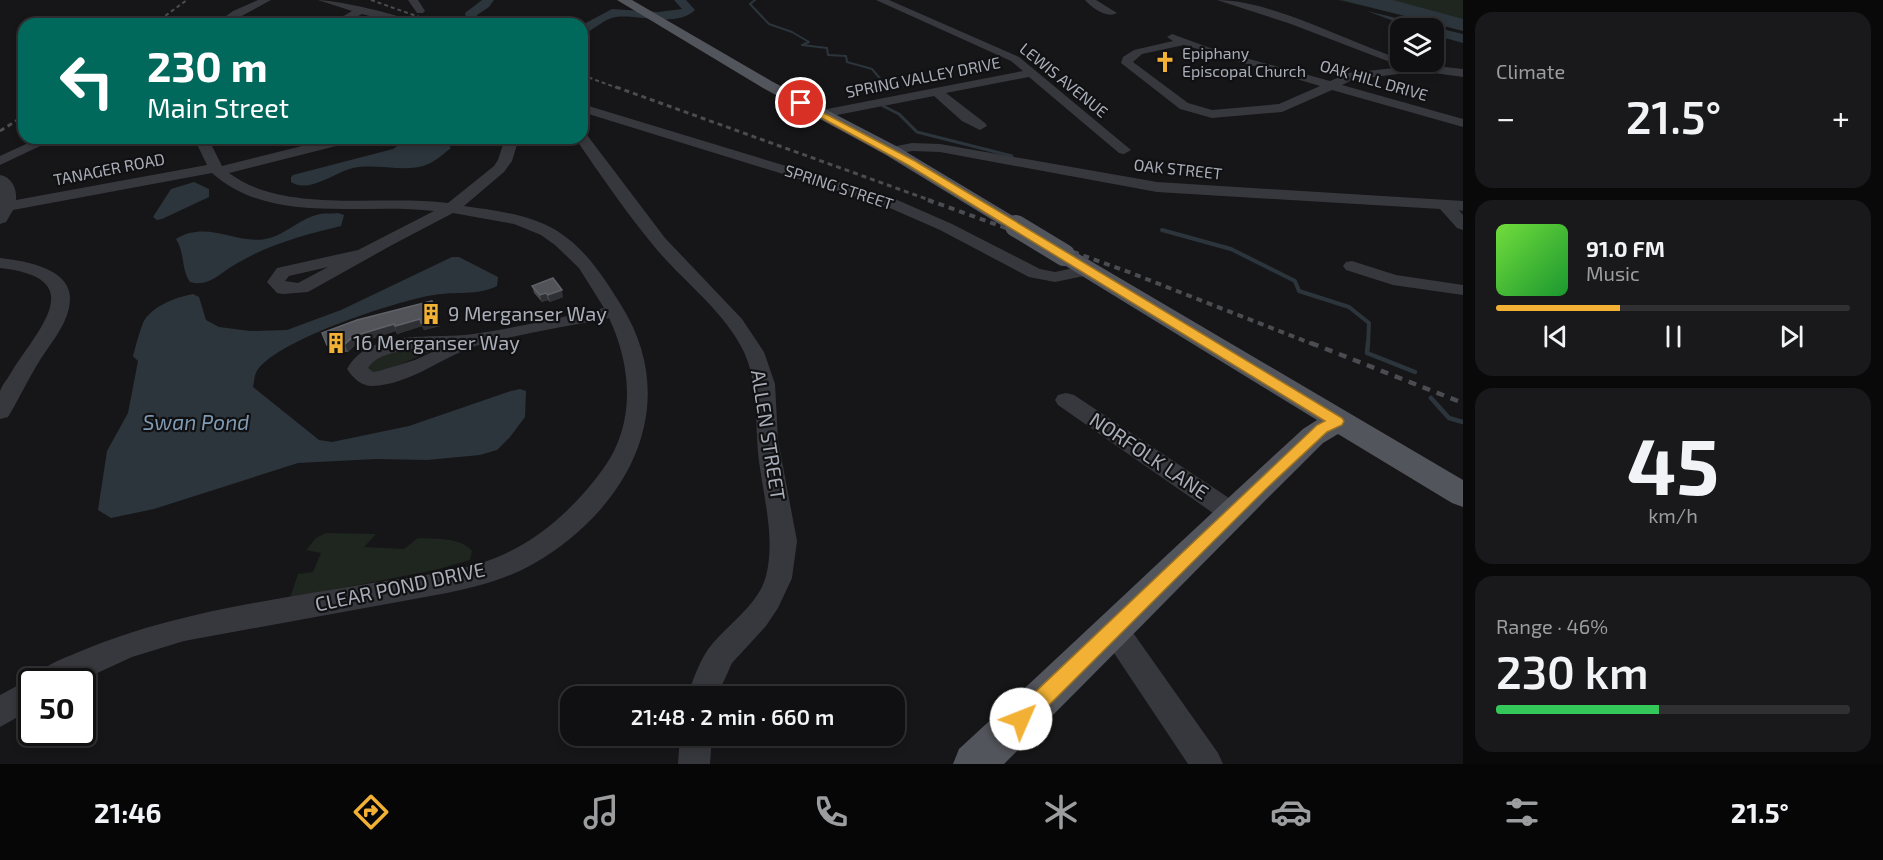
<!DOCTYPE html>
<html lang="en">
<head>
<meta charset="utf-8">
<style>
  :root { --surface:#101012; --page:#19191b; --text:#f1f3f6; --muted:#9c9d9f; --line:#303032; --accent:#f2b134 }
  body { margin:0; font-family:"Exo 2",sans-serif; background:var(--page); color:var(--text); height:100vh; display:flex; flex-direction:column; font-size:22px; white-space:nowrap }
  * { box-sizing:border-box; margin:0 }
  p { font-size:20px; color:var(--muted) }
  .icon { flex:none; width:33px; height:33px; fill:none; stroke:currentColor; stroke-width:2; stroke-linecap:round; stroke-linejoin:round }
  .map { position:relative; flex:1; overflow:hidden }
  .drawer { display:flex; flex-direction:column; gap:12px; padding:12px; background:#09090a; width:420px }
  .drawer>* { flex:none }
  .guide { position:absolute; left:18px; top:18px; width:570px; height:126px; border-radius:18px; box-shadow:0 3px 9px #0003,0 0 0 2px var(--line); background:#00695c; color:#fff; overflow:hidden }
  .buttons { position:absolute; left:1390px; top:18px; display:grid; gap:12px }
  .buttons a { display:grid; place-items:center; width:54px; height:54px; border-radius:12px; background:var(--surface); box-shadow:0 3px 9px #0003,0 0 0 2px var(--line); font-size:30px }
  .speed { position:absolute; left:18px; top:668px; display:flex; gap:12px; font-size:30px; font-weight:700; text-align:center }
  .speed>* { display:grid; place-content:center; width:78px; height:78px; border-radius:50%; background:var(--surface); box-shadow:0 3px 9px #0003,0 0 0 2px var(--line); line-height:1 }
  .speed .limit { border:3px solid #111; border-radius:9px; background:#fff; color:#111 }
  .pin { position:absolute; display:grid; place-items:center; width:51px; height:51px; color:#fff; margin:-26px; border:3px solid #fff; border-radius:50%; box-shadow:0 2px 6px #0007 }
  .me { position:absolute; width:66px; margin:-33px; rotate:46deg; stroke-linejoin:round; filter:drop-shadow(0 0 4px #0008) }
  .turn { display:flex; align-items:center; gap:21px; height:126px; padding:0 30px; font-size:27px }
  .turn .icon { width:78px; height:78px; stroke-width:2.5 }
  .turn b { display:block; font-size:42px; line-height:51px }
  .big { font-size:45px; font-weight:600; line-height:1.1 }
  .drawer .tile { flex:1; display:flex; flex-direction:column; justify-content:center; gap:9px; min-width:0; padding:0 21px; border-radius:18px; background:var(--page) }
  .drawer .dial { align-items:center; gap:0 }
  .dial b { font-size:78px; line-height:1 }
  .song { display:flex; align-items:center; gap:18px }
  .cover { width:72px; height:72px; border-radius:9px; background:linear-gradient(135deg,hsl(100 70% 55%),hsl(130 70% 35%)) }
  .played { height:6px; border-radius:3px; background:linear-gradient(90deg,var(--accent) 35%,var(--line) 35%) }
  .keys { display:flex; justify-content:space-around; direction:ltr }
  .heat { display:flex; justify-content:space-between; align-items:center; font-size:33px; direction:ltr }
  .charge { height:9px; border-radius:4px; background:linear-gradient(90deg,#34c759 46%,var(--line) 0) }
  .trip { position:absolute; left:560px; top:686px; width:345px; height:60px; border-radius:18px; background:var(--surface); box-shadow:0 3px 9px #0003,0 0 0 2px var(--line); font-weight:600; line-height:60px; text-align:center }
  .tabs { display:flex; height:96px; justify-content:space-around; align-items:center; background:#060607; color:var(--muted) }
  .tabs .icon { width:42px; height:42px }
  .tabs .active { color:var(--accent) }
  .tabs b { font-size:27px; color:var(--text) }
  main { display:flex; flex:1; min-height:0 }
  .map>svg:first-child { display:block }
</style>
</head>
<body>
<main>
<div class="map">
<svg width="1463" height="764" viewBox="0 0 1463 764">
  <rect width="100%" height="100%" fill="#161618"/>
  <g fill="#1e261f">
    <path d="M 1337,0 L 1463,0 L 1463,29 Z"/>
    <path d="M 460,343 L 440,348 L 393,367 L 390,373 L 381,375 L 365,370 L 375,354 Z"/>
    <path d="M 326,533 L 376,534 L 364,547 L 404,549 L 418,538 C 435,539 461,537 472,551 L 470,560 L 435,570 L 290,598 L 298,574 L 313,572 L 321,553 L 306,550 L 316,538 Z"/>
  </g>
  <g fill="#2c353c">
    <path d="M 1342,0 L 1393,0 L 1463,19 L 1463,31 Z"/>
    <path d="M 1367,11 L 1463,34 L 1463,43 L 1434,35 L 1434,28 L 1412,28 Z"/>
    <path d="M 409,138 L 443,138 L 451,148 C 443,154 434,163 423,166 C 401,172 376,163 353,168 C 335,172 309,194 291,182 L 291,177 L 293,175 L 393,149 Z"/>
    <path d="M 194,182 L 209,189 L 209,197 L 162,219 L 157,220 L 153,217 L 171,189 Z"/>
    <path d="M 338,213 L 344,215 L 341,226 C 303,235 264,246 231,267 C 217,276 207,287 190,282 C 181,269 185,253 176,239 C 209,219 237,247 270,238 C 287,233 303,217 320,214 C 326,213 332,214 338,213 Z"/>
    <path d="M 452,257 L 459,257 L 498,277 L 497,286 C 478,296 455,291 434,295 C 399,300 270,342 256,373 C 254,377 254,383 253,387 L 319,440 L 332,442 L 409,426 L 511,391 L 520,389 L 526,391 L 525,417 L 510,437 L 497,450 L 480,455 L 427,460 L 376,459 L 298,463 L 154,509 L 111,518 L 98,510 L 107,451 L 128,413 L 138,361 L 133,356 C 136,345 139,333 143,323 C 150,307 176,297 193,294 L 199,297 L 206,320 L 219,327 L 250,331 L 287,330 L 341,310 Z"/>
  </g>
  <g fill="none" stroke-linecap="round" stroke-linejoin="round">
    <path stroke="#2c353c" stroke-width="2" d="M 755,0 L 750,4 L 769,24 L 792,32 L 809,42 L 802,45 L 827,48 L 828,55 L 846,56 L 847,62 L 872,69 L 882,81"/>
    <path stroke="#2c353c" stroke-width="3" d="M 883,106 L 899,114 L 917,132 L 1012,156"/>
    <path stroke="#2c353c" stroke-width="4" d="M 1162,230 L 1231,249 L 1295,281 L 1299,291 L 1349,307 L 1369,323 L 1368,345"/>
    <g stroke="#2c353c" stroke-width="4.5">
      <path d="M 1368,343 L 1367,353 L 1415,372"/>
      <path d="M 1431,398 L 1449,418 L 1463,422"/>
    </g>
    <g fill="#2c353c" fill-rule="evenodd">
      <path d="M 482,0 L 494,0 L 489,7 L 477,15 L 477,20 L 483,24 L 467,24 L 465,13 Z"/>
      <path d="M 674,0 L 686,0 L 695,10 C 677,28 638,14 616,17 C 604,18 594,31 582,34 L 582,25 L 612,9 L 658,12 L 682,9 Z"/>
    </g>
    <g fill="#37383d" fill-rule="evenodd">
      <path d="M 258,0 L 271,0 L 227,24 L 215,24 L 233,11 Z"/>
      <path d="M 318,0 C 335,0 405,15 417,24 L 400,24 L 362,14 L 343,24 L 330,24 L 352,11 Z"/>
      <path d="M 408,0 L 418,0 L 425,11 L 423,13 L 417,13 Z"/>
      <path d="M 876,0 L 889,0 L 1019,57 L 1131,150 L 1124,154 L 1119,153 L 1029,77 L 946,93 L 985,123 L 987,126 L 980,130 L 962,121 L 934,96 L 822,118 L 817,117 L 816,114 L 817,111 L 822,110 L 1023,71 L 1011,61 Z"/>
      <path d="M 1085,0 L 1096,0 L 1117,13 C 1107,19 1092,8 1085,0 Z"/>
      <path d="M 1217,0 C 1272,0 1347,42 1401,59 L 1401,62 L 1463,69 L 1463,77 L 1420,71 L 1352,80 L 1342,85 L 1463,119 L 1463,127 L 1332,90 L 1282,112 L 1212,118 L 1180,109 L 1121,63 L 1123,57 L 1134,50 L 1173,41 L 1167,37 L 1172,34 L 1213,49 L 1330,81 L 1349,73 L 1403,67 L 1291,24 ZM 1184,45 L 1320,86 L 1279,104 L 1212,110 L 1188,103 L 1133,62 L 1142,54 Z"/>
      <path d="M 582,104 L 895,199 L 952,224 L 1040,269 L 1055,272 L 1088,265 L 1094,266 L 1097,270 L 1094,274 L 1055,282 L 1029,277 L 940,230 L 883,205 L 582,112 Z"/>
      <path d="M 582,134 L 587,135 L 665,238 L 742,319 L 764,352 L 775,384 L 778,440 L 797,541 L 792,578 L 778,608 L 766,626 L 732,663 L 717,696 L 687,696 C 694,678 700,658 713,643 C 730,623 759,603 766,576 C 775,540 765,504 760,468 C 754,431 760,387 744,352 C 724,310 681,280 653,245 C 625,211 600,174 575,138 L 582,138 Z"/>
      <path d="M 39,138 L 57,138 L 0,165 L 0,156 Z"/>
      <path d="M 194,138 L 208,138 L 222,166 L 334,138 L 358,138 L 356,141 L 229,173 C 285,215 382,194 448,203 L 494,166 L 498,160 L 505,138 L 519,138 L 512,161 L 504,172 L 464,206 C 491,210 519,213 544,224 C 580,240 601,273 621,305 C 684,405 628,510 533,564 C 507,579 476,587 447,593 L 184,641 L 132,657 L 80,681 L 32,681 L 32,709 L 0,727 L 0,695 L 32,678 L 36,679 C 42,664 66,658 81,651 C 174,612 272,600 372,583 C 414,576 461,573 500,556 C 542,538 577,505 603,469 C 636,424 632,367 609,318 C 566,327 521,333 479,345 C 444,355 411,385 372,386 C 361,386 353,378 347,369 C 371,327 433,340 473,334 C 517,328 561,317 604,308 L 579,268 L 555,245 L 541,235 L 514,224 L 453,213 L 392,245 L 308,292 L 283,294 L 277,293 L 267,282 L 277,268 L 358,250 L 434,211 C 362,202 271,226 212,173 L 13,210 L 6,222 L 0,224 L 0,175 C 12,177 17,189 16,200 L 207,165 ZM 328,267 L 298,283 L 285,281 L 289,276 ZM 443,347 L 415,360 L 379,371 L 373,372 L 368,368 C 379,349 423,348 443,347 Z"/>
      <path d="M 912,143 L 940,144 L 1157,182 L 1463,201 L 1463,211 L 1459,210 L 1463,215 L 1463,230 L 1457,228 L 1440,209 L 1157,192 L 940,152 L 912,151 L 892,155 L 885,151 L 887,148 Z"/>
      <path d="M 0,258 C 26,261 79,269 69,308 C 65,327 50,344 40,360 C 28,379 19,399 8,417 L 0,419 C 0,411 0,399 0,391 C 2,385 9,377 12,371 C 41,326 89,278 0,268 Z"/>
      <path d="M 1352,261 L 1396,275 L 1463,285 L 1463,295 L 1393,285 L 1346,270 L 1343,266 L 1346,262 Z"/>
      <path d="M 1066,393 L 1074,395 L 1241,506 L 1244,513 L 1241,520 L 1232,523 L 1223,520 L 1058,405 L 1055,400 L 1058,395 Z"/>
      <path d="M 1114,616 L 1124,620 L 1218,753 L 1223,764 L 1188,764 L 1104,638 L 1100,629 L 1104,620 Z"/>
      <path d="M 680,735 L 712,735 L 710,764 L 678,764 Z"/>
    </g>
    <g fill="#53555c" fill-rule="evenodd">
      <path d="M 617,0 L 632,0 L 773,82 L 898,147 L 1023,222 L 1026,226 L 1023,230 L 1016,232 L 1009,230 L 886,155 L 763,88 Z"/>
      <path d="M 1064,248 L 1072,250 L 1463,480 L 1463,507 L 1452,503 L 1338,434 L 1323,443 C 1216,549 1111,658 1004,764 L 953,764 L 959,749 C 1074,643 1187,535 1303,429 L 1317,420 L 1056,260 L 1053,255 L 1056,250 Z"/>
    </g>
    <g stroke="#4a4c52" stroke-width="2" stroke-dasharray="4 3" stroke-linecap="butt">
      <path d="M 371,0 L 439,24"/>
      <path d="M 154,24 L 187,0"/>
      <path d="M 582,75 L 620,89"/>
    </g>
    <g stroke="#4a4c52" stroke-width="3" stroke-dasharray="5 4" stroke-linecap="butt">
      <path d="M 616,87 L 932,201"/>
      <path d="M 0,131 L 24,116"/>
    </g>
    <path stroke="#4a4c52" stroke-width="4" stroke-dasharray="6 5" stroke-linecap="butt" d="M 928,200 L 1126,271 L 1315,345"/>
    <path stroke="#4a4c52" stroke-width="4.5" stroke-dasharray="8 7" stroke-linecap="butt" d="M 1311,343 L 1463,403"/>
    <path stroke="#53555c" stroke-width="22" d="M 1016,226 L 1064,255"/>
  </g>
  <g fill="#47494d">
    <path d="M 532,286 L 563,297 L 550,302 L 548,300 L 542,302 L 534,293 Z"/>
    <path d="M 439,318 L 438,319 L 440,326 L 424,330 L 422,326 L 397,334 L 396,331 L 357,343 L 348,352 L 330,352 L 322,333 Z"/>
  </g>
  <g fill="#2f3033">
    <path d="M 562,290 L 563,297 L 550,302 L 548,295 Z"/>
    <path d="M 546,293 L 548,300 L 542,302 L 540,295 Z"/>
    <path d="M 437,311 L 439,318 L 438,319 L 440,326 L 424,330 L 421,323 L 434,312 Z"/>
    <path d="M 420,319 L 422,326 L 397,334 L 395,326 Z"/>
    <path d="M 394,324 L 396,331 L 357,343 L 348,352 L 345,344 L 354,336 Z"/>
  </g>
  <g fill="#525359" stroke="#5f6168" stroke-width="1.5">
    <path d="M 553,278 L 562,290 L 548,295 L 546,293 L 540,295 L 532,286 Z"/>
    <path d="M 432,301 L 437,311 L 434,312 L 437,318 L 421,323 L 420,319 L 395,326 L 394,324 L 354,336 L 345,344 L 327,345 L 322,333 L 357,320 Z"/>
  </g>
  <path fill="#f2b134" stroke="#9d7322" stroke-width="1.5" d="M 801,101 L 915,161 L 1342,418 L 1344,421 L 1342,425 L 1327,432 L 1268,487 L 1028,726 L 1021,729 L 1014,726 L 1011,719 L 1014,712 L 1317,425 L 1325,421 L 908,165 L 798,105 L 797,103 Z"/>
  <defs>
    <symbol id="church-bare" viewBox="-9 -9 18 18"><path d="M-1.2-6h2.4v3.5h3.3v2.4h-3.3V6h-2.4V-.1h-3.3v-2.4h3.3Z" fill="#f2b134" stroke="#111113" stroke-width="2.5" paint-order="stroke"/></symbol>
    <symbol id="building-bare" viewBox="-9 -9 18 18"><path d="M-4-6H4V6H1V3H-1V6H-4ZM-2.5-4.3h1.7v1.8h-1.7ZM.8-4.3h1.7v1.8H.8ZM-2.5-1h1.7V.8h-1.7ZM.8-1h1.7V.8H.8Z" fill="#f2b134" stroke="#111113" stroke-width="2.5" paint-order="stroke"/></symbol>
  </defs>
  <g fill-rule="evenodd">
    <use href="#church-bare" x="1150" y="47" width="30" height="30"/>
    <use href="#building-bare" x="416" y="299" width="30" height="30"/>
    <use href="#building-bare" x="321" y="328" width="30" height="30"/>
  </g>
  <g text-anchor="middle" stroke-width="4.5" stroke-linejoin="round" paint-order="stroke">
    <g font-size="16" fill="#a8adb8" stroke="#111113" text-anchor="start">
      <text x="1182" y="59">Epiphany<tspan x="1182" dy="18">Episcopal Church</tspan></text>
    </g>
    <g font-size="16" fill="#a8adb8" stroke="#111113">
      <text transform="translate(923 77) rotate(-11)" y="6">SPRING VALLEY DRIVE</text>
      <text transform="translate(1064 80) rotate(39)" y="6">LEWIS AVENUE</text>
      <text transform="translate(1374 80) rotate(16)" y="6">OAK HILL DRIVE</text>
      <text transform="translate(109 169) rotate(-11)" y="6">TANAGER ROAD</text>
      <text transform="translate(1178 169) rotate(6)" y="6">OAK STREET</text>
      <text transform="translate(839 187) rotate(18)" y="6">SPRING STREET</text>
    </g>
    <g font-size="20" fill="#a8adb8" stroke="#111113" text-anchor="start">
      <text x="448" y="321">9 Merganser Way</text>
      <text x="353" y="350">16 Merganser Way</text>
    </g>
    <g font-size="20" fill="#a8adb8" stroke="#111113">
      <text transform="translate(768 435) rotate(81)" y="7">ALLEN STREET</text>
      <text transform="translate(1149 456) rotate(34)" y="7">NORFOLK LANE</text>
      <text transform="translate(400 587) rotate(-12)" y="7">CLEAR POND DRIVE</text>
    </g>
    <g font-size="21" font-style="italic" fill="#7f9bb3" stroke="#111113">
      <text x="196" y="430">Swan Pond</text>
    </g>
  </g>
</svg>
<div class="buttons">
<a><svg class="icon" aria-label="layers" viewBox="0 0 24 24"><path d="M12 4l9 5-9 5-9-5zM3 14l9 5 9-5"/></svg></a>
</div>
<div class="speed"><div class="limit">50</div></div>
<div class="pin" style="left:801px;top:103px;background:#d93025"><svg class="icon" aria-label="arrive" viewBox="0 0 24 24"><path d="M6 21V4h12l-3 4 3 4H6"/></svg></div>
<svg class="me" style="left:1021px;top:719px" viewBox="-20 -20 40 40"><circle r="19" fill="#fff"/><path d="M0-13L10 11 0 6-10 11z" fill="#f2b134"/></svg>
<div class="trip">21:48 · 2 min · 660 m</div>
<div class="guide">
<div class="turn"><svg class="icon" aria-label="left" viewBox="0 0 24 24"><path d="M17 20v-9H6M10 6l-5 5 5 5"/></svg><div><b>230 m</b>Main Street</div></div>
</div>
</div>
<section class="drawer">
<div class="tile"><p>Climate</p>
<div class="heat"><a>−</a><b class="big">21.5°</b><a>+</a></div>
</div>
<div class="tile">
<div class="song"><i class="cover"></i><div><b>91.0 FM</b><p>Music</p></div></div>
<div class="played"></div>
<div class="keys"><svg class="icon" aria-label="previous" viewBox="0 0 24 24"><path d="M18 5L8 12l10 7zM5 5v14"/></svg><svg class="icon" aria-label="pause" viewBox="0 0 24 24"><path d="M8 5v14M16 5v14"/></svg><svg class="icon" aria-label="next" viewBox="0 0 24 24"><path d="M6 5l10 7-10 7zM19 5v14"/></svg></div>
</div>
<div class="tile dial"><b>45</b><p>km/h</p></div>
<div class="tile"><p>Range · 46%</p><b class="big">230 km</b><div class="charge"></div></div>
</section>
</main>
<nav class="tabs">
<b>21:46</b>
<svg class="icon active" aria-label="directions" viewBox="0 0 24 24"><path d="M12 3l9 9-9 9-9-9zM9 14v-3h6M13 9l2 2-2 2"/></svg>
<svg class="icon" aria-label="music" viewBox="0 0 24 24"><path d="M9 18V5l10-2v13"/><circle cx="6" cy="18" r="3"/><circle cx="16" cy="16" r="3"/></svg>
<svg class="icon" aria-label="phone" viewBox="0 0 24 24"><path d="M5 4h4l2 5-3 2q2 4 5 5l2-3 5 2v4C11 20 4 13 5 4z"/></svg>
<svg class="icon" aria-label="climate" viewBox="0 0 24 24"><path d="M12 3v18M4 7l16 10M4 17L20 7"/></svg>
<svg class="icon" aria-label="car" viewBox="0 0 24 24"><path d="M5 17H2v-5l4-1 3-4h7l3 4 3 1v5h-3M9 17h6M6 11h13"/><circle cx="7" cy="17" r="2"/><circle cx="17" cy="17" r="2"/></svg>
<svg class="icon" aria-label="filters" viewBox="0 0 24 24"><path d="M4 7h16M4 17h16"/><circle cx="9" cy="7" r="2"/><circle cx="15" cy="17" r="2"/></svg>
<b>21.5°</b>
</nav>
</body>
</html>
